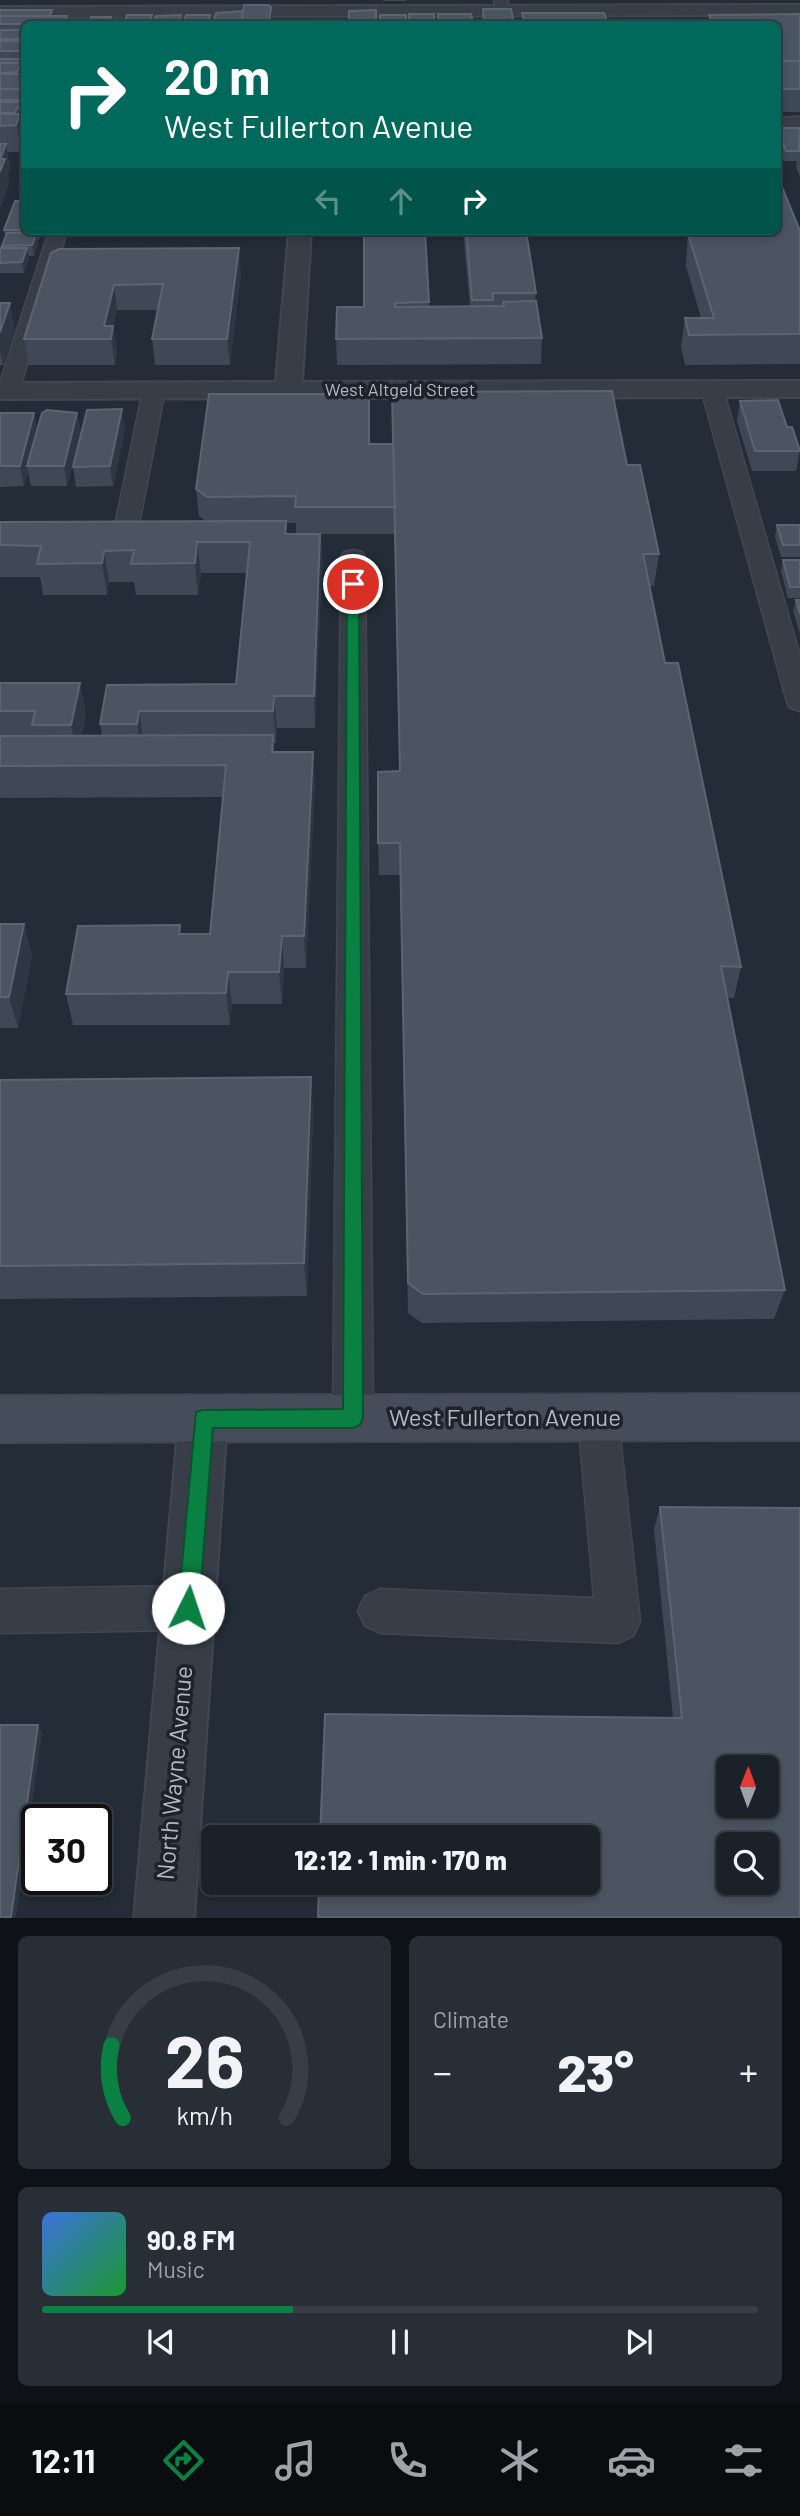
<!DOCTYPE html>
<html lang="en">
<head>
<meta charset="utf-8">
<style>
  :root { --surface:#1a2129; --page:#272e35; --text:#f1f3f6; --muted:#9fa3a8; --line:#383e46; --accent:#0b8043 }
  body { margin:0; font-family:Barlow,sans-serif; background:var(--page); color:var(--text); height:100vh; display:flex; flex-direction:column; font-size:26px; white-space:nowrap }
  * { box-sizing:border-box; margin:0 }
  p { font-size:23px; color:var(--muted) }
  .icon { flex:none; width:38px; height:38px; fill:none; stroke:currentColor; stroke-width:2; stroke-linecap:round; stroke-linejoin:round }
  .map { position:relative; height:1918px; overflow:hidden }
  .drawer { display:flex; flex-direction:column; gap:18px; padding:18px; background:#0e1217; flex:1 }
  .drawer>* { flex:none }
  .hud { position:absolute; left:21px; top:21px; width:760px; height:214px; border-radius:10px; box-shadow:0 4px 10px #0003,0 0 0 2px var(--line); background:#00695c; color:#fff; overflow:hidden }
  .needle { width:46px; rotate:1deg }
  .buttons { position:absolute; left:716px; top:1755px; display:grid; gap:14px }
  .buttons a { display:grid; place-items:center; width:63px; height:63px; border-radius:10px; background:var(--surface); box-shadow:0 4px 10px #0003,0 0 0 2px var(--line); font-size:35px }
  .speed { position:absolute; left:21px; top:1804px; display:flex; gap:14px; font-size:35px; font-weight:700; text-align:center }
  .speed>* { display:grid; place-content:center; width:91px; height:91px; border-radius:50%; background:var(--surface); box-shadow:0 4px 10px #0003,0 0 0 2px var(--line); line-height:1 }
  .speed .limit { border:4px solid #111; border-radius:10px; background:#fff; color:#111 }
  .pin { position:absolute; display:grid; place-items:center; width:60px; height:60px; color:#fff; margin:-30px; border:4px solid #fff; border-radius:50%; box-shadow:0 2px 7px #0007 }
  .me { position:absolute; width:77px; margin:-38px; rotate:4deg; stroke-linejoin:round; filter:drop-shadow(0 0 5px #0008) }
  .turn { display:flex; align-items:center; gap:24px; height:147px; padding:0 28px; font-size:32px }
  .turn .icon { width:91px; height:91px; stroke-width:2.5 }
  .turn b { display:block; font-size:49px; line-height:60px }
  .lanes { display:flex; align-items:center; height:66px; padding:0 28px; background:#0003; justify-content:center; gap:35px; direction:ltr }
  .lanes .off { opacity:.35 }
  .big { font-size:52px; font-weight:800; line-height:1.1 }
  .drawer .widget { flex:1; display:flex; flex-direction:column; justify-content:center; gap:10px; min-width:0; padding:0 24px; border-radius:10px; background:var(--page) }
  .drawer .dial { align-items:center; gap:0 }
  .dial svg { height:182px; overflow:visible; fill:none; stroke:var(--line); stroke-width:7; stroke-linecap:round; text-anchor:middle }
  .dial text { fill:var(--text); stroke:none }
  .song { display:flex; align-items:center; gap:21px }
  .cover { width:84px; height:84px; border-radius:10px; background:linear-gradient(135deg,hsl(220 70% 55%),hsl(130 70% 35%)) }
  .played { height:7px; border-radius:4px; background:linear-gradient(90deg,var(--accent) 35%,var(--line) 35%) }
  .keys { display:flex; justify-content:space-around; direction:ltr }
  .heat { display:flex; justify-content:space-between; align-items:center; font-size:38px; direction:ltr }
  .drawer .tiles { flex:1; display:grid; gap:18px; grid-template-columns:1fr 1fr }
  .widget:last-child { grid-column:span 2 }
  .trip { position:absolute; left:201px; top:1825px; width:399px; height:70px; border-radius:10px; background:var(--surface); box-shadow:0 4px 10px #0003,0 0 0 2px var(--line); font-weight:800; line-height:70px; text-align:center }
  .menu { display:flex; height:112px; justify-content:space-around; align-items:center; background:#0a0d10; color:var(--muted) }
  .menu .icon { width:49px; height:49px }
  .menu .current { color:var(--accent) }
  .menu b { font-size:32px; color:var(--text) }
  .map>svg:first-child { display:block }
</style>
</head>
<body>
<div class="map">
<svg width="800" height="1918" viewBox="0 0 800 1918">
  <rect width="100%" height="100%" fill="#232c37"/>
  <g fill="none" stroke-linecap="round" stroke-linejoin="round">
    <defs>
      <g id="service">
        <path d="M 494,0 L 508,0 L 507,14 L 497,14 Z"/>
        <path d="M 127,7 L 134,11 L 130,24 L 116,24 L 120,11 Z"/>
        <path d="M 49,231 L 67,231 L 19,391 L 16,396 L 0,396 L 0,383 Z"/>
        <path d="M 712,383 L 723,389 L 800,656 L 800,711 L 790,708 L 787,702 L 701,389 Z"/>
        <path d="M 154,384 L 165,390 L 135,545 L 132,550 L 114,550 L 111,545 L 143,390 Z"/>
        <path d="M 353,550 L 362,552 L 365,557 L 373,1418 L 367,1431 L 353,1437 L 339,1431 L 333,1418 L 341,557 L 344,552 Z"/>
        <path d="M 598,1399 L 612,1405 L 618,1418 L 640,1621 L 633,1636 L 618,1643 L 380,1633 L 365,1626 L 358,1611 L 365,1596 L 380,1589 L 594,1598 L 578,1418 L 584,1405 Z"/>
        <path d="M 188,1586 L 203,1593 L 210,1608 L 203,1623 L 188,1630 L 0,1633 L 0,1589 Z"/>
      </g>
      <g id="minor">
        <path d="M 800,5 L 800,15 L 0,17 L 0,7 Z"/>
        <path d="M 800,117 L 800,129 L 777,127 L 777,119 Z"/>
        <path d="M 289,231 L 311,231 L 302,382 L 800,381 L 800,397 L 0,399 L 0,383 L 276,382 Z"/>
        <path d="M 203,1396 L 220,1403 L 227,1419 L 194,1918 L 134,1918 L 179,1419 L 186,1403 Z"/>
      </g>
      <path id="secondary" d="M 800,1394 L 800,1440 L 0,1442 L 0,1396 Z"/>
    </defs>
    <use href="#service" stroke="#404751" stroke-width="3"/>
    <use href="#minor" stroke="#404751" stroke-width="4"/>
    <use href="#secondary" stroke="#404751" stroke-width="4"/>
    <use href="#service" fill="#373e48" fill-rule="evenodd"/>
    <use href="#minor" fill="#373e48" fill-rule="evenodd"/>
    <use href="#secondary" fill="#454d5b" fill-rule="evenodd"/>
  </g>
  <g fill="#3f4856" fill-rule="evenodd">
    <rect x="383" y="0" width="23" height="1"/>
    <path d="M 0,10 L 53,16 L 67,16 L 68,24 L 24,24 L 24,142 L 21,152 L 7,152 L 10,168 L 8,173 L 9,183 L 0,208 Z"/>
    <path d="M 800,14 L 800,112 L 777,112 L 777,24 L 708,24 L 709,15 Z"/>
    <path d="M 777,128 L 800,128 L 800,176 L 796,167 L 797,161 L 784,161 L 777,143 Z"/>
    <path d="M 24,174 L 24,195 L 21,195 L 20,185 Z"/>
    <path d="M 24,201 L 24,231 L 42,231 L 39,240 L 38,240 L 38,242 L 34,256 L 29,256 L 29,258 L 24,273 L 0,273 L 0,248 L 2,248 L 2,246 L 5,236 L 4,230 Z"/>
    <path d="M 425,231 L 429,307 L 470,307 L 463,231 L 526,231 L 536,293 L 535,302 L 542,338 L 541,364 L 337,365 L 336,339 L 364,307 Z"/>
    <path d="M 688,231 L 800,231 L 800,364 L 685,365 L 681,347 L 685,318 L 701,318 L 686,266 Z"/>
    <path d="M 51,253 L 241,273 L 230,365 L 155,365 L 152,339 L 158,310 L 117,310 L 113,326 L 117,352 L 115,365 L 29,365 L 24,339 Z"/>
    <path d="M 0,303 L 15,329 L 3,365 L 0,365 Z"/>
    <path d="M 740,401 L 800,450 L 796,471 L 752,471 L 737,421 Z"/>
    <path d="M 0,413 L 34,413 L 37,431 L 77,413 L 81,433 L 67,486 L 31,486 L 28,472 L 24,486 L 0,487 Z"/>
    <path d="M 125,429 L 113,486 L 76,487 L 73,467 Z"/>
    <path d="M 369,444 L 627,465 L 659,554 L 654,586 L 649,586 L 665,663 L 741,967 L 734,998 L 727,998 L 785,1290 L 774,1319 L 422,1323 L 408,1313 L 400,875 L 379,875 L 378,843 L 400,771 L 395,525 L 395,534 L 321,534 L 322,565 L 315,728 L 277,728 L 276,743 L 274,743 L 274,752 L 313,752 L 315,784 L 306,968 L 284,968 L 282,1004 L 232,1004 L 230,1025 L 73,1025 L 66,994 L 180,925 L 181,934 L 210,934 L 223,797 L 0,798 L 0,683 L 80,683 L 86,715 L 82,735 L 102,735 L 100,724 L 107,685 L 236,684 L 247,573 L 201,573 L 198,595 L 136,595 L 134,582 L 109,582 L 107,595 L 43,595 L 40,577 L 0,577 L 0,522 L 206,521 L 199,516 L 196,489 ZM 287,523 L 296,523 L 296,534 L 287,534 Z"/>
    <path d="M 777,525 L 800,525 L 800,557 L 781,557 L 775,536 Z"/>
    <path d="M 783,560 L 800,560 L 800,598 L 788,598 L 781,571 Z"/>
    <path d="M 796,600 L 800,600 L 800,634 L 793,611 Z"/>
    <path d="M 0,924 L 24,924 L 32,956 L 18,1028 L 0,1028 Z"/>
    <path d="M 311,1077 L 313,1112 L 307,1296 L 0,1299 L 0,1080 Z"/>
    <path d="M 660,1507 L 800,1917 L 673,1718 L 654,1529 Z"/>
  </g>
  <g fill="#2e3845">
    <path d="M 271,7 L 272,24 L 269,24 Z"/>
    <path d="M 21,63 L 24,79 L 20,89 L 17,72 Z"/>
    <path d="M 17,108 L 19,118 L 20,114 L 24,139 L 21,152 L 15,113 Z"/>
    <path d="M 6,144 L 10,168 L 8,173 L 9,183 L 0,208 L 0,172 L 3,166 L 1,157 Z"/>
    <path d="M 38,231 L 42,231 L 39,240 Z"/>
    <path d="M 37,232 L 38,242 L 34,256 L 32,245 Z"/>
    <path d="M 27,248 L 29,258 L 24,273 L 22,262 Z"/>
    <path d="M 239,248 L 241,273 L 230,365 L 227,339 Z"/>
    <path d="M 114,285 L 117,310 L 110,339 L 104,326 Z"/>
    <path d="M 10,303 L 15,329 L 3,365 L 0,351 L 0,332 Z"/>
    <path d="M 113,326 L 117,352 L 115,365 L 111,339 Z"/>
    <path d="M 122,409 L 125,429 L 113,486 L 110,466 Z"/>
    <path d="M 34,413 L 37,433 L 27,466 L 28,472 L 24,486 L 20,466 Z"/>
    <path d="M 77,413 L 81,433 L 67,486 L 64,466 Z"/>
    <path d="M 320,534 L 322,565 L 315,728 L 314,696 Z"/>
    <path d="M 197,542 L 201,573 L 198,595 L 195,563 Z"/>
    <path d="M 104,551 L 109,582 L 107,595 L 102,563 Z"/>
    <path d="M 80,683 L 86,715 L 78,757 L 71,725 Z"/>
    <path d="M 274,696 L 277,728 L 276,743 L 273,711 Z"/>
    <path d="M 139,711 L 144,744 L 143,756 L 137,724 Z"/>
    <path d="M 313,752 L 315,784 L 306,968 L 304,936 Z"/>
    <path d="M 24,924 L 32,956 L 18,1028 L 9,997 Z"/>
    <path d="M 282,936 L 284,968 L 282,1004 L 279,972 Z"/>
    <path d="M 228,972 L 232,1004 L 230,1025 L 226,993 Z"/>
    <path d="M 311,1077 L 313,1112 L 307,1296 L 304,1263 Z"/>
    <path d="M 38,1725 L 42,1733 L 16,1917 L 11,1917 Z"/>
  </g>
  <g fill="#4b5562" stroke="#5b6471" stroke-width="2" fill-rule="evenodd">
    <path d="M 244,5 L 268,5 L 271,7 L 269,24 L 241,24 Z"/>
    <path d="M 483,9 L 511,9 L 514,24 L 484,24 Z"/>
    <path d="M 0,10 L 52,10 L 50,16 L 0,16 Z"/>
    <path d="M 376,10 L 376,24 L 349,24 L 349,11 Z"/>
    <path d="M 243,11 L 241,24 L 213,24 L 216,13 Z"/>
    <path d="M 522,13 L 604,13 L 608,24 L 525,24 Z"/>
    <rect x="409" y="14" width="25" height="10"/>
    <path d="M 438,14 L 471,14 L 473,22 L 475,24 L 439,24 Z"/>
    <path d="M 800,14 L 800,61 L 777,61 L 777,24 L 713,24 L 709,15 Z"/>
    <path d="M 127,15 L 152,15 L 149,24 L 124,24 Z"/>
    <path d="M 181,15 L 179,22 L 184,24 L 186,15 L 210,15 L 208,24 L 153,24 L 156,16 Z"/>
    <rect x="380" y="15" width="26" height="9"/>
    <path d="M 0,16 L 67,16 L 65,21 L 34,21 L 32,24 L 0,24 Z"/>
    <path d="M 91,17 L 111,17 L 109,24 L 89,24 Z"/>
    <rect x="0" y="30" width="24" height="9"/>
    <rect x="0" y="41" width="24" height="10"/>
    <path d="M 0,59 L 24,59 L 24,69 L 22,69 L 21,63 L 0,63 Z"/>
    <rect x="777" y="61" width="23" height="28"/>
    <path d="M 0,63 L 21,63 L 17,72 L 0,73 Z"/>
    <rect x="0" y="74" width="24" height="15"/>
    <rect x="0" y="89" width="24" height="11"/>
    <path d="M 0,102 L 24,102 L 24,107 L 17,108 L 15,113 L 0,113 Z"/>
    <path d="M 0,114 L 20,114 L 16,125 L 0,126 Z"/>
    <path d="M 777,128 L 800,128 L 799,151 L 786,151 Z"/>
    <path d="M 0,144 L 6,144 L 1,157 L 0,157 Z"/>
    <path d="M 0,159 L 5,159 L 0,172 Z"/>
    <path d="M 24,174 L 24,185 L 20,185 Z"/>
    <path d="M 777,175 L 800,231 L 800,334 L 689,335 L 685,318 L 714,318 L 689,237 L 690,231 L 777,231 Z"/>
    <path d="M 15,201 L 24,201 L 24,230 L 4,230 Z"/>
    <path d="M 364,231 L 425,231 L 429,302 L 395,303 L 395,307 L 504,306 L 503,302 L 536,301 L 542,338 L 336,339 L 337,307 L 364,307 Z"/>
    <path d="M 466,231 L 526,231 L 536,293 L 493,293 L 493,300 L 472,300 Z"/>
    <path d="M 37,232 L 32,245 L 2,246 L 7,233 Z"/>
    <path d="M 0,248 L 27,248 L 22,262 L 0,263 Z"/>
    <path d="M 239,248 L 227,339 L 152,339 L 163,284 L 114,285 L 104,326 L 113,326 L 111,339 L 24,339 L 51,253 L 59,249 Z"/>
    <path d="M 0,303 L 10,303 L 0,332 Z"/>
    <path d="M 612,391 L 627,465 L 640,465 L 659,554 L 643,554 L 665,663 L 678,663 L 741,967 L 721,966 L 785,1290 L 423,1294 L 408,1283 L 400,843 L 378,843 L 378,772 L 400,771 L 392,392 Z"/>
    <path d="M 209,394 L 369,394 L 369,444 L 393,444 L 395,507 L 295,507 L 296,496 L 207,497 L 196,489 Z"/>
    <path d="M 778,400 L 787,427 L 792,427 L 800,451 L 755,451 L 740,401 Z"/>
    <path d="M 122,409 L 110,466 L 73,467 L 87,410 Z"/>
    <path d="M 47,410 L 77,413 L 64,466 L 27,466 L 42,413 Z"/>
    <path d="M 0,413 L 34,413 L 20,466 L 0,466 Z"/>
    <path d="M 286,521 L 285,534 L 320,534 L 314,696 L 274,696 L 273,711 L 139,711 L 137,724 L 100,724 L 107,685 L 236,684 L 250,542 L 197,542 L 195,563 L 131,564 L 134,550 L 104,551 L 102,563 L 37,564 L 41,546 L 0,545 L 0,522 Z"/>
    <path d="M 777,525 L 800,525 L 800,545 L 783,545 Z"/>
    <path d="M 783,560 L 800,560 L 800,587 L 790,587 Z"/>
    <path d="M 796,600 L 800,600 L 800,614 Z"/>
    <path d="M 0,683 L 80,683 L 71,725 L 32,725 L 35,711 L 0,711 Z"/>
    <path d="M 273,735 L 272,752 L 313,752 L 304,936 L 282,936 L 279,972 L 228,972 L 226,993 L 66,994 L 78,926 L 180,925 L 179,934 L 210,934 L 226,765 L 0,766 L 0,736 Z"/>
    <path d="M 0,924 L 24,924 L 9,997 L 0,997 Z"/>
    <path d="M 311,1077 L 304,1263 L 0,1266 L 0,1080 Z"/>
    <path d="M 660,1507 L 800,1508 L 800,1917 L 318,1917 L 319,1883 L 588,1883 L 588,1838 L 320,1838 L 325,1714 L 682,1718 ZM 728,1768 L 766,1768 L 766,1806 L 728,1806 ZM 728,1844 L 766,1844 L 766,1883 L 728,1883 Z"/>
    <path d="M 0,1725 L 38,1725 L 11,1917 L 0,1917 Z"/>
  </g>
  <path fill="#0b8043" stroke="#07532c" stroke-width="2" d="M 353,580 L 359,584 L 363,1418 L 360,1425 L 353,1428 L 213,1428 L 199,1608 L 196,1616 L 188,1619 L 181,1616 L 178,1608 L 196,1412 L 203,1410 L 343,1409 L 347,584 Z"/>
  <g text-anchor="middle" stroke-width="7" stroke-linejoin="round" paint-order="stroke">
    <g font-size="18" fill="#b2b9c4" stroke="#1c232d">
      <text x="400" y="396">West Altgeld Street</text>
    </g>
    <g font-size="24" fill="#b2b9c4" stroke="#1c232d">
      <text x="505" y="1426">West Fullerton Avenue</text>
      <text transform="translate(175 1773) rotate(-85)" y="8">North Wayne Avenue</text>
    </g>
  </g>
</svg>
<div class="buttons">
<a><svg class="needle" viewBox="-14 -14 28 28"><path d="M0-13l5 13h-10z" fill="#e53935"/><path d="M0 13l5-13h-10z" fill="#9fa3a8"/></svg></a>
<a><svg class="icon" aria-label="search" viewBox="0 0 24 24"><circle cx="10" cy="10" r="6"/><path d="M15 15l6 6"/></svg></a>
</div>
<div class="speed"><div class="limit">30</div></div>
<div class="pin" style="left:353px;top:584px;background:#d93025"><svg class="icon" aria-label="arrive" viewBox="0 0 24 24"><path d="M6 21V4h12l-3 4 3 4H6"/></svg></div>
<svg class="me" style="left:188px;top:1608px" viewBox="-20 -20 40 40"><circle r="19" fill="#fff"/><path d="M0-13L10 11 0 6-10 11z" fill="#0b8043"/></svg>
<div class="trip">12:12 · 1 min · 170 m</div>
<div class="hud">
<div class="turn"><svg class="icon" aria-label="right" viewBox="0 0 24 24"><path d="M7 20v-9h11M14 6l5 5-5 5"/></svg><div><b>20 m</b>West Fullerton Avenue</div></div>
<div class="lanes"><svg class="icon off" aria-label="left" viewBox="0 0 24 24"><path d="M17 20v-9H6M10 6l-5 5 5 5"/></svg><svg class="icon off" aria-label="ahead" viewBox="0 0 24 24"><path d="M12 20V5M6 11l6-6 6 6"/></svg><svg class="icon" aria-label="right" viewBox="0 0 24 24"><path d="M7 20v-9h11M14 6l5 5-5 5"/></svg></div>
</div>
</div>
<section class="drawer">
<div class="tiles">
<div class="widget dial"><svg viewBox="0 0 100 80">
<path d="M14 69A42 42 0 1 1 86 69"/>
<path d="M14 69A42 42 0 0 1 9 37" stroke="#0b8043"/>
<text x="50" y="56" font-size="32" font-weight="700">26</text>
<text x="50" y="72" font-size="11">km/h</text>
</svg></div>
<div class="widget"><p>Climate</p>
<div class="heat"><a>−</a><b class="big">23°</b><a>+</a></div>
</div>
<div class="widget">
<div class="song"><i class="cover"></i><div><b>90.8 FM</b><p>Music</p></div></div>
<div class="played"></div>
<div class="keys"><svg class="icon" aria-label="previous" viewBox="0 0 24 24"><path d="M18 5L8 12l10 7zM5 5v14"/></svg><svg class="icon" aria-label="pause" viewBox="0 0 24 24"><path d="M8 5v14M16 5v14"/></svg><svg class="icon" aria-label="next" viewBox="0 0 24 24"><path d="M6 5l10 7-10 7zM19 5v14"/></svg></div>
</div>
</div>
</section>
<nav class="menu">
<b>12:11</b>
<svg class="icon current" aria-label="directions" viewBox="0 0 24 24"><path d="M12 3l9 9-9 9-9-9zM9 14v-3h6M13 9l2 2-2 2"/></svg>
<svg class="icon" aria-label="music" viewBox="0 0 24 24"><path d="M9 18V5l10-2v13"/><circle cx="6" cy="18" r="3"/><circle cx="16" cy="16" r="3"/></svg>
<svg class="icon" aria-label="phone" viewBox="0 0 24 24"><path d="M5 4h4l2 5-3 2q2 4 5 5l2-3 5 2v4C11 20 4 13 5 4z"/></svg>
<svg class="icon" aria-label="climate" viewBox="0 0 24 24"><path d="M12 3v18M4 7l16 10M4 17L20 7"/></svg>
<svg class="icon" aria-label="car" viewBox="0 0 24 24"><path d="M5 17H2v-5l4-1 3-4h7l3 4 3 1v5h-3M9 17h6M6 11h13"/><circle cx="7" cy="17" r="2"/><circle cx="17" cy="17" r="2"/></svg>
<svg class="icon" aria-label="filters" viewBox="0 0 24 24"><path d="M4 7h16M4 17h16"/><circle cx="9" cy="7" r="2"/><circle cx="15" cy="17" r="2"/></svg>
</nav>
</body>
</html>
